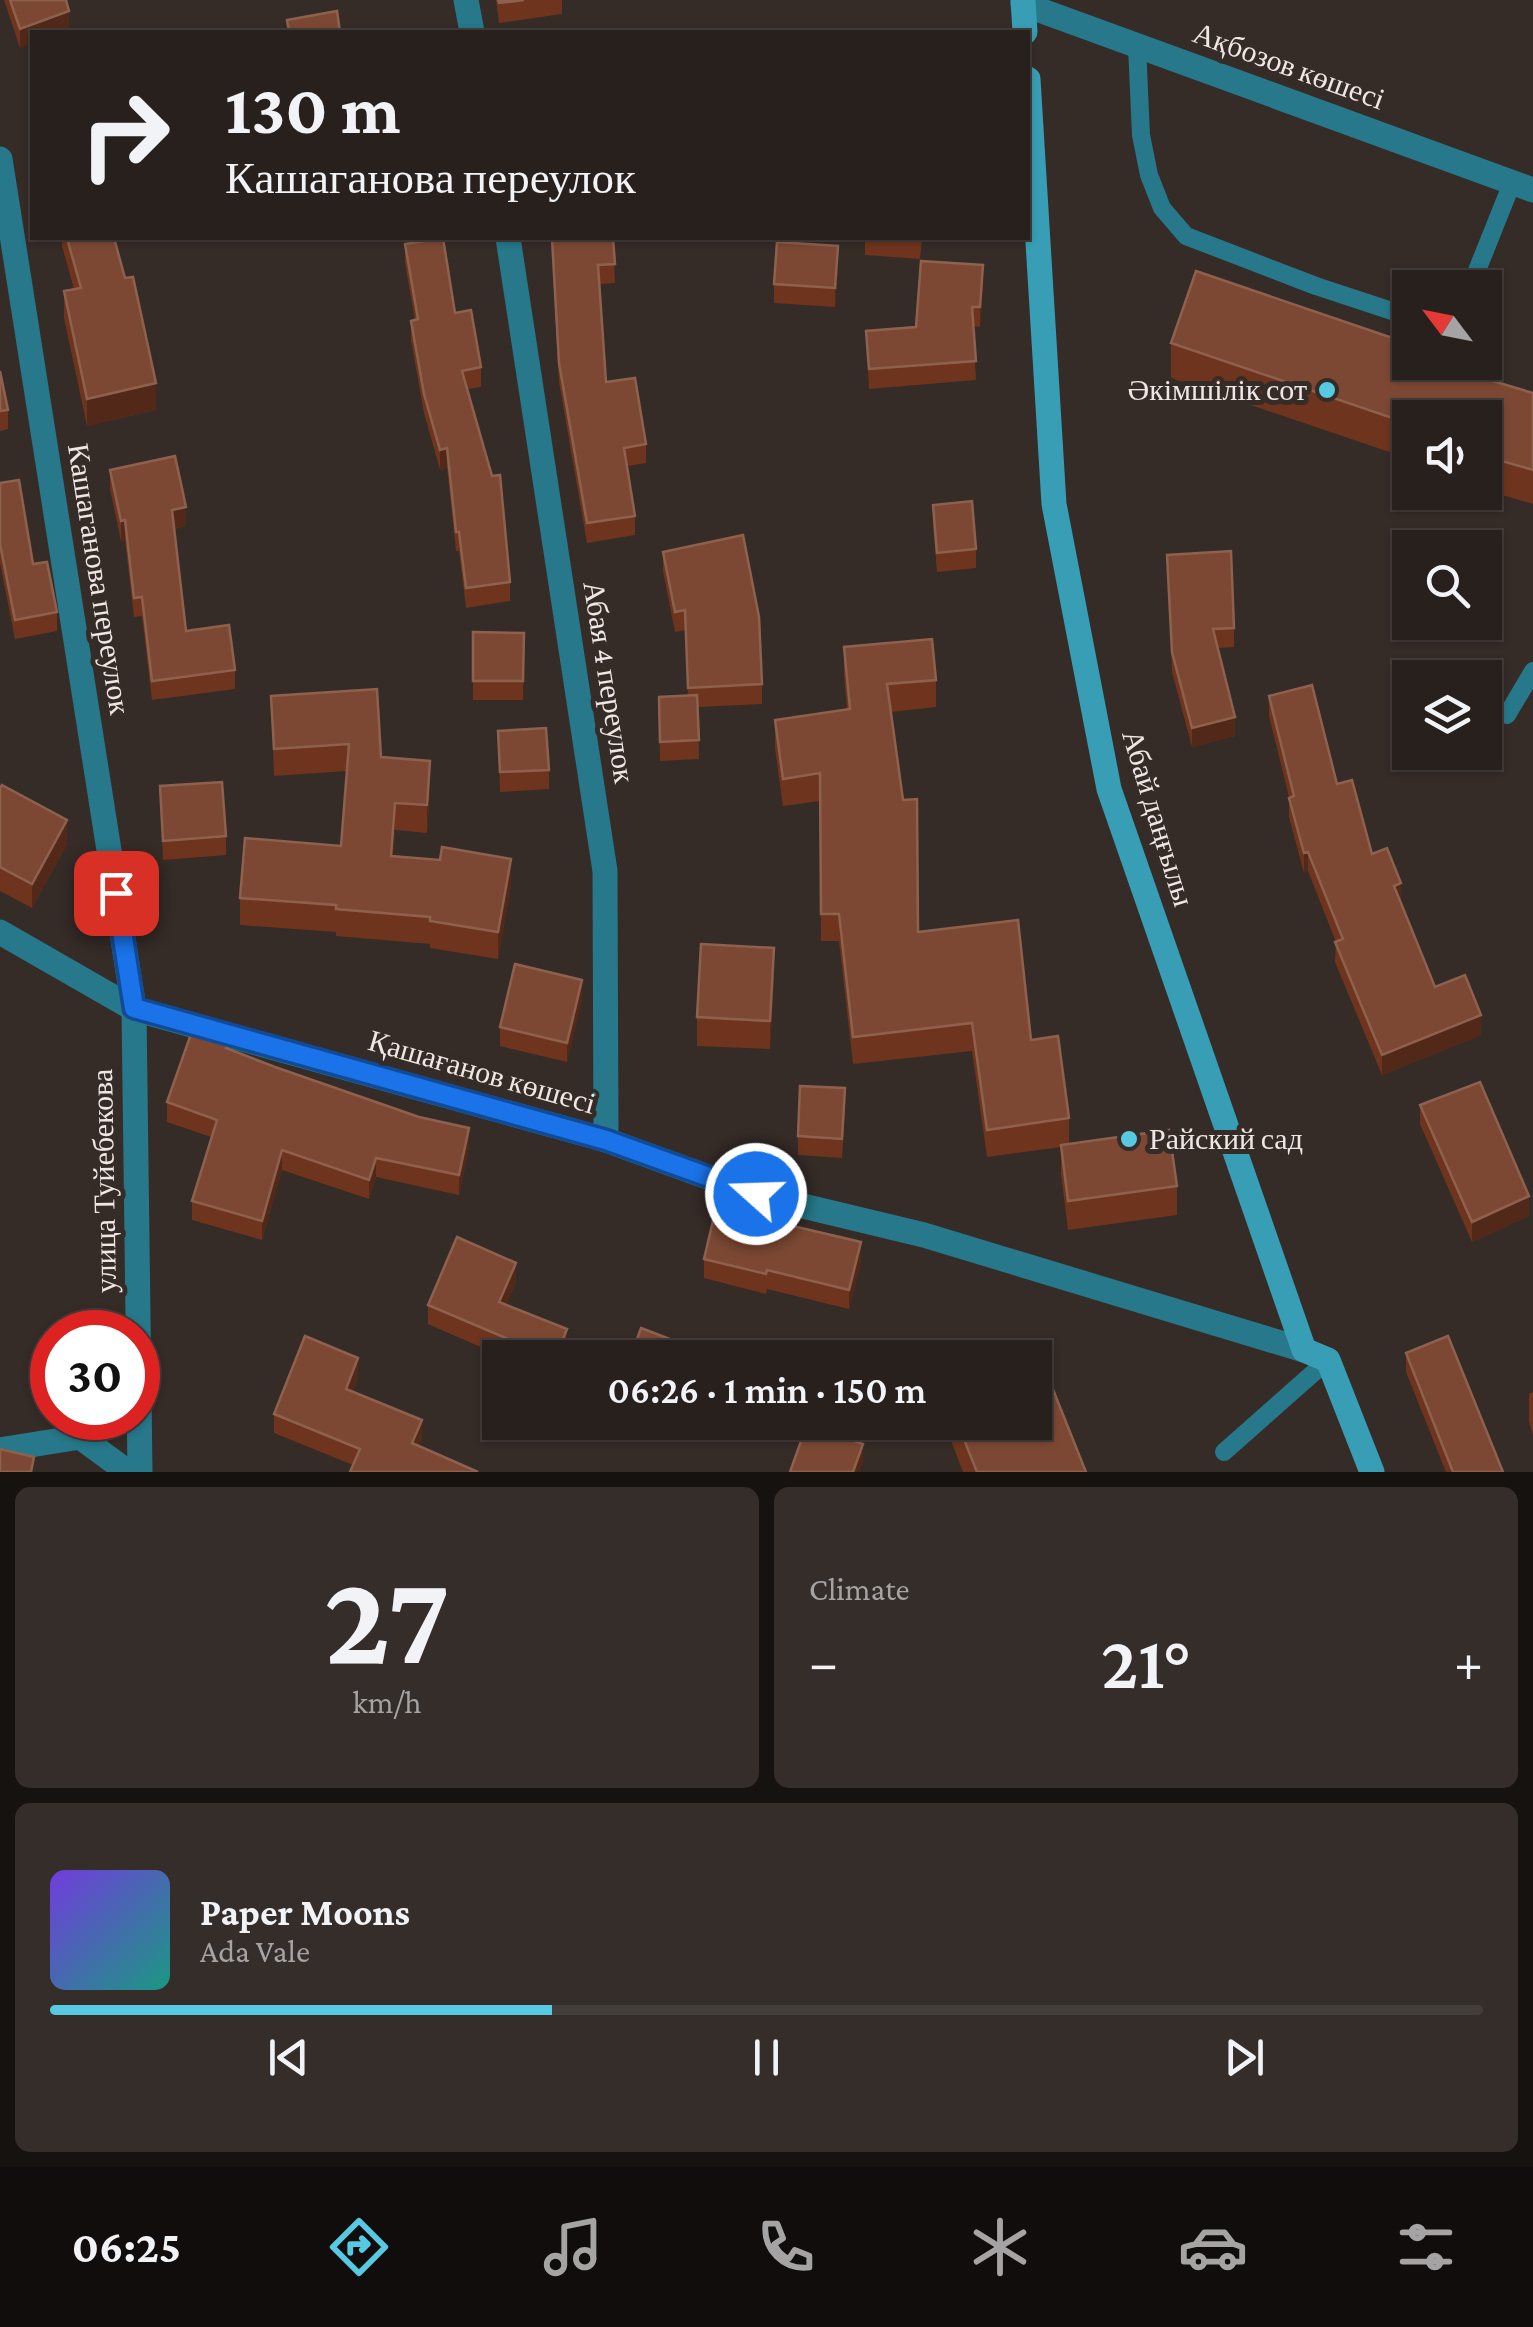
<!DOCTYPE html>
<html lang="en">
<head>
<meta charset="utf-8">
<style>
  :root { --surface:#28201d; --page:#342d2a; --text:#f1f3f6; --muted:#a5a3a4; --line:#443e3b; --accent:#58c9e3 }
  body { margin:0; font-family:"Crimson Pro",serif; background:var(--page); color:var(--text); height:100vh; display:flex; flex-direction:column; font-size:38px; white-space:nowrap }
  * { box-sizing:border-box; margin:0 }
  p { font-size:32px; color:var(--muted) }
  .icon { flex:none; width:55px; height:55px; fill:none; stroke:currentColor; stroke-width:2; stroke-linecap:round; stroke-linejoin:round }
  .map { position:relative; height:1472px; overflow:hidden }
  .side { display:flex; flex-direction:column; gap:15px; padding:15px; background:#161210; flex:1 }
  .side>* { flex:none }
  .hud { position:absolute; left:30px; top:30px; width:1000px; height:210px; border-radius:0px; box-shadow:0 2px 8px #0004,0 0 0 2px var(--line); background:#28201d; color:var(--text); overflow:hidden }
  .needle { width:65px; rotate:302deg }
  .controls { position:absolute; left:1392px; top:270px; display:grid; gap:20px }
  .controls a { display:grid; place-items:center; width:110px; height:110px; border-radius:0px; background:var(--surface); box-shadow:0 2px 8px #0004,0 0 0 2px var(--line); font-size:50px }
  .speed { position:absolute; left:30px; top:1310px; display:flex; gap:20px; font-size:50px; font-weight:700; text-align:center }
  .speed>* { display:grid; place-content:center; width:130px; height:130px; border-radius:50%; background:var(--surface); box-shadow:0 2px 8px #0004,0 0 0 2px var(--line); line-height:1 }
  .speed .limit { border:15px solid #d22; background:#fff; color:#111 }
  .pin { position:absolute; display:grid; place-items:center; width:85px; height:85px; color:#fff; margin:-42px; border-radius:20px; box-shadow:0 5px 15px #0006 }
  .me { position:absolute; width:110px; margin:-55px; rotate:290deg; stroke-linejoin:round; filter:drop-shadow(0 0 8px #0008) }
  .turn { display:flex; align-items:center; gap:35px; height:210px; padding:0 30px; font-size:45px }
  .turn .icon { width:130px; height:130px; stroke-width:2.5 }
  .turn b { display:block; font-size:70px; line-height:85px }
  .big { font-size:75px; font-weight:600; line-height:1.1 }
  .side .tile { flex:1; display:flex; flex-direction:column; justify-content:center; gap:15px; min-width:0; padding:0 35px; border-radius:15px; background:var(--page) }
  .side .dial { align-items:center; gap:0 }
  .dial b { font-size:130px; line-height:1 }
  .song { display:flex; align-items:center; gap:30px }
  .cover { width:120px; height:120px; border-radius:15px; background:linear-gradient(135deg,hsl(260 70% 55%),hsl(170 70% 35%)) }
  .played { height:10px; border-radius:5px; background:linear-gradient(90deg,var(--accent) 35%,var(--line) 35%) }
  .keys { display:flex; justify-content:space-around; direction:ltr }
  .heat { display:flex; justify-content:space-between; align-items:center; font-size:55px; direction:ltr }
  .side .tiles { flex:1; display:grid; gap:15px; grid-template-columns:1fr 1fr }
  .tile:last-child { grid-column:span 2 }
  .trip { position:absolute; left:482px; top:1340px; width:570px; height:100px; border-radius:0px; background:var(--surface); box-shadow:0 2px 8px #0004,0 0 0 2px var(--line); font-weight:600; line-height:100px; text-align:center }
  .menu { display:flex; height:160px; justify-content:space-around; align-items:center; background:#100d0c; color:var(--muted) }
  .menu .icon { width:70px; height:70px }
  .menu .on { color:var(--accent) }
  .menu b { font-size:45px; color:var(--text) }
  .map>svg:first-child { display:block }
</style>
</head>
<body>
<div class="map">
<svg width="1533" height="1472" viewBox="0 0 1533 1472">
  <rect width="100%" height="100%" fill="#352b27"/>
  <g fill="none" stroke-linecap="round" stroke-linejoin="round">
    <g stroke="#26788a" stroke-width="18">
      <path d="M 1137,46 L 1141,135 L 1149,175 L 1162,208 L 1186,236 L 1316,286 L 1410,317"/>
      <path d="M 1470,288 L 1512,183"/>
      <path d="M 1507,715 L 1533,671"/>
      <path d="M 1224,1452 L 1328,1360"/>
    </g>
    <g stroke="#26788a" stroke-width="25">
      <path d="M 466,0 L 472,32"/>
      <path d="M 1023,4 L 1533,190"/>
      <path d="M 0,159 L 134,1009 L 140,1472"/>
      <path d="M 508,238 L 605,871 L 606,1140"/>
      <path d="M 0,932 L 134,1009 L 606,1140 L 757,1195 L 924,1235 L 1304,1350"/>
      <path d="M 0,1450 L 80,1437 L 128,1472"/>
    </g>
    <g stroke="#379eb5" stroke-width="25">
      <path d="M 1023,0 L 1025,32"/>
      <path d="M 1028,79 L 1054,504 L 1109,789 L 1304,1350 L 1328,1360 L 1372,1472"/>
    </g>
  </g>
  <g fill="#6f341d">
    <path d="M 4,0 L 66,0 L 69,30 L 63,32 L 32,32 L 20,48 Z"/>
    <path d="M 496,0 L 562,0 L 562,14 L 499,23 Z"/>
    <path d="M 29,71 L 32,71 L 32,106 L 29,91 Z"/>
    <path d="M 62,238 L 114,238 L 156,410 L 87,426 L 64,318 L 64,291 L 74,289 L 62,246 Z"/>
    <path d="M 551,238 L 613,238 L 615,283 L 600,284 L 606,382 L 646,444 L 646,463 L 627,466 L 635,516 L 635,535 L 587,543 L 559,382 Z"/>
    <path d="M 865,238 L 922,238 L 920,259 L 865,255 Z"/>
    <path d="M 405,244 L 455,313 L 481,367 L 481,387 L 467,389 L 510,582 L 510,601 L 466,608 L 459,551 L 456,551 L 447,467 L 440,470 L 424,413 L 411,340 L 411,321 L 415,320 L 405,263 Z"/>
    <path d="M 838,265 L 835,307 L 774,303 L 774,284 Z"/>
    <path d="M 983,284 L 980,327 L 973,326 L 976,380 L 869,389 L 866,331 L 916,327 Z"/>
    <path d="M 1171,343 L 1482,378 L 1533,393 L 1533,504 L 1485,490 L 1485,418 L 1410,418 L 1410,459 L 1171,378 Z"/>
    <path d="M 0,371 L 8,410 L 8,429 L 0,431 Z"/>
    <path d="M 110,470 L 186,526 L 174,529 L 186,631 L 235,670 L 235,689 L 152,700 L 142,616 L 134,617 L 125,540 L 121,541 L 110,489 Z"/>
    <path d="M 0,483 L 33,564 L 57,612 L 57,631 L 15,639 L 0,563 Z"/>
    <path d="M 933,505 L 976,549 L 976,568 L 937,572 L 933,524 Z"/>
    <path d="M 663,552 L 762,684 L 762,704 L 698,707 L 699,759 L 660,761 L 659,697 L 688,696 L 685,630 L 675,632 L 663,571 Z"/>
    <path d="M 1167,555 L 1234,628 L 1234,647 L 1218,648 L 1235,736 L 1192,747 L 1172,672 Z"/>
    <path d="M 473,632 L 524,633 L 523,700 L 473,700 Z"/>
    <path d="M 844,647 L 936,680 L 936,707 L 891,712 L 918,932 L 1031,1040 L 1069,1118 L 1069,1144 L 1177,1186 L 1177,1215 L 1068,1230 L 1061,1174 L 1061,1147 L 987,1157 L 972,1051 L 853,1064 L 839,941 L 821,941 L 820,801 L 783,806 L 775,748 L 775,720 L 847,709 L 844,675 Z"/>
    <path d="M 271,696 L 381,757 L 430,789 L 427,833 L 395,830 L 393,856 L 511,886 L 498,959 L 430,948 L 430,944 L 336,936 L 336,932 L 240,925 L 240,898 L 341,846 L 347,771 L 274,776 Z"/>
    <path d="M 1269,696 L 1337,784 L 1372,854 L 1401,902 L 1435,987 L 1481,1035 L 1382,1075 L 1335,962 L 1336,942 L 1308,871 L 1304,873 L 1289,817 L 1289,797 L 1269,716 Z"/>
    <path d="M 498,731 L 549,770 L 549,789 L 500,792 Z"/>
    <path d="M 160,786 L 226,836 L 226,855 L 163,860 Z"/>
    <path d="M 0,788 L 67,844 L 32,908 L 0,891 Z"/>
    <path d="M 774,976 L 770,1049 L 697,1046 L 697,1017 Z"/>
    <path d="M 582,999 L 567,1062 L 500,1046 L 500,1027 Z"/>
    <path d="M 228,1049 L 469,1147 L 459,1195 L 376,1177 L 369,1199 L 282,1170 L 262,1240 L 192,1220 L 192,1201 L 211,1137 L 167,1122 L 167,1102 Z"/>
    <path d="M 1420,1105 L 1529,1216 L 1472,1242 L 1420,1124 Z"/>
    <path d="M 845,1108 L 842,1158 L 798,1155 L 798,1136 Z"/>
    <path d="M 704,1259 L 861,1262 L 849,1309 L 767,1289 L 766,1294 L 704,1278 Z"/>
    <path d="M 516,1282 L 506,1305 L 567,1349 L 563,1358 L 500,1358 L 500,1414 L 486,1409 L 486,1389 L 499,1355 L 428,1324 L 428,1305 Z"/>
    <path d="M 1406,1353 L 1503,1472 L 1446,1472 L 1406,1372 Z"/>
    <path d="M 358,1377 L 352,1392 L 422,1440 L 353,1465 L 274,1433 L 274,1414 Z"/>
    <path d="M 1533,1392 L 1533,1435 L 1529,1422 L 1529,1394 Z"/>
    <path d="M 521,1422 L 538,1422 L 536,1428 Z"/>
    <path d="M 944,1422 L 1035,1422 L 1086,1472 L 963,1472 Z"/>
  </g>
  <g fill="#522918">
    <path d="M 69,11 L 69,30 L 63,32 L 32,32 L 32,43 L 20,48 L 20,29 Z"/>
    <path d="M 838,246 L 838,265 L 835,307 L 835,288 Z"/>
    <path d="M 983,265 L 983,284 L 980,327 L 980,307 Z"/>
    <path d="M 156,383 L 156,410 L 87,426 L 87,399 Z"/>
    <path d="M 447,448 L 447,467 L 440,470 L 440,450 Z"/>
    <path d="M 186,507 L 186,526 L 172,529 L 172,510 Z"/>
    <path d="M 125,520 L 125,540 L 121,541 L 121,521 Z"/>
    <path d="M 1235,717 L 1235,736 L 1192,747 L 1192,728 Z"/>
    <path d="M 430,761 L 430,789 L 427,833 L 427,805 Z"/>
    <path d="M 395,803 L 395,830 L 391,883 L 391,856 Z"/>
    <path d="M 67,820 L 67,844 L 32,908 L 32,884 Z"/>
    <path d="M 1308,852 L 1308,871 L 1304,873 L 1304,853 Z"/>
    <path d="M 511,859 L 511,886 L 498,959 L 498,932 Z"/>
    <path d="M 1401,883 L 1401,902 L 1394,886 Z"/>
    <path d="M 774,948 L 774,976 L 770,1049 L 770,1021 Z"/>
    <path d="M 582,980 L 582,999 L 567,1062 L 567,1043 Z"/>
    <path d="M 1481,1015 L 1481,1035 L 1382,1075 L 1382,1055 Z"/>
    <path d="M 469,1128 L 469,1147 L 459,1195 L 459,1175 Z"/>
    <path d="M 282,1150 L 282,1170 L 262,1240 L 262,1221 Z"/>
    <path d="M 376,1158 L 376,1177 L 369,1199 L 369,1180 Z"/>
    <path d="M 1529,1196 L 1529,1216 L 1472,1242 L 1472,1222 Z"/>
    <path d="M 861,1242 L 861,1262 L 849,1309 L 849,1290 Z"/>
    <path d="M 516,1263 L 516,1282 L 499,1322 L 499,1302 Z"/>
    <path d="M 567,1329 L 567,1349 L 563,1358 L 556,1358 Z"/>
    <path d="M 358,1358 L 358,1377 L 346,1408 L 346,1389 Z"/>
    <path d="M 422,1420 L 422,1440 L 412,1462 L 412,1443 Z"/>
    <path d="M 863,1444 L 863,1463 L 859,1472 L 853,1472 Z"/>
  </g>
  <g fill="#7c4833" stroke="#8e614e" stroke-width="2.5">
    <path d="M 10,0 L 66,0 L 69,11 L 20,29 Z"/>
    <path d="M 498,0 L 524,0 L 499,3 Z"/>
    <path d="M 337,11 L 340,32 L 289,32 L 287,20 Z"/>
    <path d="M 67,238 L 114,238 L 125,278 L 133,277 L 156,383 L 87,399 L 64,291 L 81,288 Z"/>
    <path d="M 443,238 L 455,313 L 471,310 L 481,367 L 462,371 L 492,476 L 500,475 L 510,582 L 466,588 L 459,532 L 456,532 L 447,448 L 440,450 L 424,394 L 411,321 L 418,319 L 405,244 Z"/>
    <path d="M 552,238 L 613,238 L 615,264 L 598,265 L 606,382 L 635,378 L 646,444 L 624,448 L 635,516 L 587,523 L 559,363 Z"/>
    <path d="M 777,242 L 838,246 L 835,288 L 774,284 Z"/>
    <path d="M 921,261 L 983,265 L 980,307 L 972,307 L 976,361 L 869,369 L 866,331 L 916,327 Z"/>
    <path d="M 1196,271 L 1410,344 L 1410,362 L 1465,362 L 1482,368 L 1479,377 L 1533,393 L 1533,470 L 1485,456 L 1485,418 L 1410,418 L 1410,424 L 1171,343 Z"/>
    <path d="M 0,371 L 8,410 L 0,411 Z"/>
    <path d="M 175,456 L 186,507 L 172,510 L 186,631 L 229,625 L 235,670 L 152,681 L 142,597 L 134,598 L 125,520 L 121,521 L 110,470 Z"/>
    <path d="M 19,480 L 33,564 L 47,562 L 57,612 L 15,620 L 0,544 L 0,483 Z"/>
    <path d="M 972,501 L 976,549 L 937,553 L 933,505 Z"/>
    <path d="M 743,535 L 759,617 L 762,684 L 688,688 L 685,610 L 675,612 L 663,552 Z"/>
    <path d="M 1231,551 L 1234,628 L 1213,629 L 1235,717 L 1192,728 L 1172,652 L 1167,555 Z"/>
    <path d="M 473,632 L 524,633 L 523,681 L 473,681 Z"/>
    <path d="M 932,639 L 936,680 L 887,684 L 903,800 L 917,799 L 918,932 L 1018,920 L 1031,1040 L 1058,1036 L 1069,1118 L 987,1130 L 972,1023 L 853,1037 L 839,914 L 821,914 L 820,773 L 783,779 L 775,720 L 850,709 L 844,647 Z"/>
    <path d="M 1312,685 L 1337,784 L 1352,780 L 1372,854 L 1387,848 L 1401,883 L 1394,886 L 1435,987 L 1465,975 L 1481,1015 L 1382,1055 L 1335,942 L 1343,939 L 1308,852 L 1304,853 L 1289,798 L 1294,796 L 1269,696 Z"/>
    <path d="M 377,689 L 381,757 L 430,761 L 427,805 L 395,803 L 391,856 L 440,860 L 442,847 L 511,859 L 498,932 L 430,921 L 430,917 L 336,909 L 336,905 L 240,898 L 245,838 L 341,846 L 349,744 L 274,749 L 271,696 Z"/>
    <path d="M 697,695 L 699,740 L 660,742 L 659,697 Z"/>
    <path d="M 546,728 L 549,770 L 500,772 L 498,731 Z"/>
    <path d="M 222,782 L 226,836 L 163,841 L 160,786 Z"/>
    <path d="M 2,785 L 67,820 L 32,884 L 0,867 L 0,788 Z"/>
    <path d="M 701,944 L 774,948 L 770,1021 L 697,1017 Z"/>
    <path d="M 515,964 L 582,980 L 567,1043 L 500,1027 Z"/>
    <path d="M 192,1031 L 228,1043 L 226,1048 L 275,1067 L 419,1117 L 469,1128 L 459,1175 L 376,1158 L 369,1180 L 282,1150 L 262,1221 L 192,1201 L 217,1120 L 167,1102 Z"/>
    <path d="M 1480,1082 L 1529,1196 L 1472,1222 L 1420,1105 Z"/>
    <path d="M 800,1086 L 845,1088 L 842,1139 L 798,1136 Z"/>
    <path d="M 1169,1130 L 1177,1186 L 1068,1201 L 1061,1145 Z"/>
    <path d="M 716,1208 L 861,1242 L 849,1290 L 767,1270 L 766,1274 L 704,1259 Z"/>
    <path d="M 457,1237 L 516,1263 L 499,1302 L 567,1329 L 556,1358 L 500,1358 L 500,1395 L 486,1389 L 506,1338 L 428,1305 Z"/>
    <path d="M 641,1328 L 688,1346 L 684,1358 L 630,1358 Z"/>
    <path d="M 305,1336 L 358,1358 L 346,1389 L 422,1420 L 412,1443 L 478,1472 L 350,1472 L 360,1449 L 274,1414 Z"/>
    <path d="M 1448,1336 L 1503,1472 L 1453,1472 L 1406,1353 Z"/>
    <path d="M 1036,1347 L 1086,1472 L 977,1472 L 957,1422 L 1035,1422 L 1035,1358 L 1011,1358 Z"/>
    <path d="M 807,1424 L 863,1444 L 853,1472 L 790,1472 Z"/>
    <path d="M 0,1449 L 34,1457 L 31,1472 L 0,1472 Z"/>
  </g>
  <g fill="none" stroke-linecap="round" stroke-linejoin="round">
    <defs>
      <path id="route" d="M 116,893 L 134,1008 L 606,1140 L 756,1194"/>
    </defs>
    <use href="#route" stroke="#114b97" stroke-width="25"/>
    <use href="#route" stroke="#1a73e8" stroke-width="18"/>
  </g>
  <g fill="#58c9e3" stroke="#352b27" stroke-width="4">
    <circle cx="1327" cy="390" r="10"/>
    <circle cx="1129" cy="1139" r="10"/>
  </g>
  <g text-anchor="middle" stroke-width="10" stroke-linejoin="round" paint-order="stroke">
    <g font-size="30" fill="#eee7e5" stroke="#352b27">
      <text transform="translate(1289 66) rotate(20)" y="10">Ақбозов көшесі</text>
      <text transform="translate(99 579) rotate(81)" y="10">Кашаганова переулок</text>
      <text transform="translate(609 682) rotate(81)" y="10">Абая 4 переулок</text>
      <text transform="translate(1158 818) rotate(73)" y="10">Абай даңғылы</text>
      <text transform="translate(482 1072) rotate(16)" y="10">Қашағанов көшесі</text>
      <text transform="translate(104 1181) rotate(-91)" y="10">улица Туйебекова</text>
    </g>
    <g font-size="30" fill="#eee7e5" stroke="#352b27" text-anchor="end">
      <text x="1307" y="400">Әкімшілік сот</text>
      <text x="1149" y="1149" text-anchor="start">Райский сад</text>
    </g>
  </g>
</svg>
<div class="controls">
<a><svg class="needle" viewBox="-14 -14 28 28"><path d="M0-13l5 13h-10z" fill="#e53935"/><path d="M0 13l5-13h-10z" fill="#a5a3a4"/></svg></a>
<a><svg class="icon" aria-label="sound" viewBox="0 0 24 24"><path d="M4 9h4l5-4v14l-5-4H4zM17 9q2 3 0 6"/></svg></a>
<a><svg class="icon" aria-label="search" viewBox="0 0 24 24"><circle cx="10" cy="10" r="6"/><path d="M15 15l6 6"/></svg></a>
<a><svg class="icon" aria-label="layers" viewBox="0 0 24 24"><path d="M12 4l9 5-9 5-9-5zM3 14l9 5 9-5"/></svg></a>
</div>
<div class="speed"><div class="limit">30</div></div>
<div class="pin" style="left:116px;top:893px;background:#d93025"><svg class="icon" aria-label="arrive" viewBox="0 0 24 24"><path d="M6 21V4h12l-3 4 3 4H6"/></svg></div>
<svg class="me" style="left:756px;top:1194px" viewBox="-20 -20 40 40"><circle r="17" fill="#1a73e8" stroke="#fff" stroke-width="3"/><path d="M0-11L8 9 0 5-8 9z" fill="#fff"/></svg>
<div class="trip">06:26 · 1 min · 150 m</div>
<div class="hud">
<div class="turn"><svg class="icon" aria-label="right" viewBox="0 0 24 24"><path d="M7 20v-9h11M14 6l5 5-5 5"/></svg><div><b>130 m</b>Кашаганова переулок</div></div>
</div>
</div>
<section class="side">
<div class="tiles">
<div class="tile dial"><b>27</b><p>km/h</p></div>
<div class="tile"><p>Climate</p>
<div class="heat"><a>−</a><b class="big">21°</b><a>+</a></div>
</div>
<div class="tile">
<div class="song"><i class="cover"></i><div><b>Paper Moons</b><p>Ada Vale</p></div></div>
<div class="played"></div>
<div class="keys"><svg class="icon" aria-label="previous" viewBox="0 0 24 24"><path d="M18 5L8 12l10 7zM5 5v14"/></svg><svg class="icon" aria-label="pause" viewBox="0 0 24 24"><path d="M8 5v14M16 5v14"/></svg><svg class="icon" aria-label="next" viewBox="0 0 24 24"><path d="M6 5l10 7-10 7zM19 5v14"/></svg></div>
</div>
</div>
</section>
<nav class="menu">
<b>06:25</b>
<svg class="icon on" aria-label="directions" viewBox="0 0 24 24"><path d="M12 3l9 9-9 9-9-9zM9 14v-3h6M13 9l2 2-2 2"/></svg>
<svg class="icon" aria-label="music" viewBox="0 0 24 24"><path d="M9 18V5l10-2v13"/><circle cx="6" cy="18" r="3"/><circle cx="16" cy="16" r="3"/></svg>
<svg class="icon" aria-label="phone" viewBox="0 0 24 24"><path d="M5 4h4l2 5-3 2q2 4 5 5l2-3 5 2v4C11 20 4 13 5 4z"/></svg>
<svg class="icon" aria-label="climate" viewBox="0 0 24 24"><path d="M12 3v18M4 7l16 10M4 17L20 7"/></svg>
<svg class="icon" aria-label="car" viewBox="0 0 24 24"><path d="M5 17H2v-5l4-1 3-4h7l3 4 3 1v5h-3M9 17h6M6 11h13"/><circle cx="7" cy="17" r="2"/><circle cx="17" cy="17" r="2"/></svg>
<svg class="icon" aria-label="filters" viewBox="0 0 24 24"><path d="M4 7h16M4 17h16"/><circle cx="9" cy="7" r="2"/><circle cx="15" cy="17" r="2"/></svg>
</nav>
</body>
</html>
